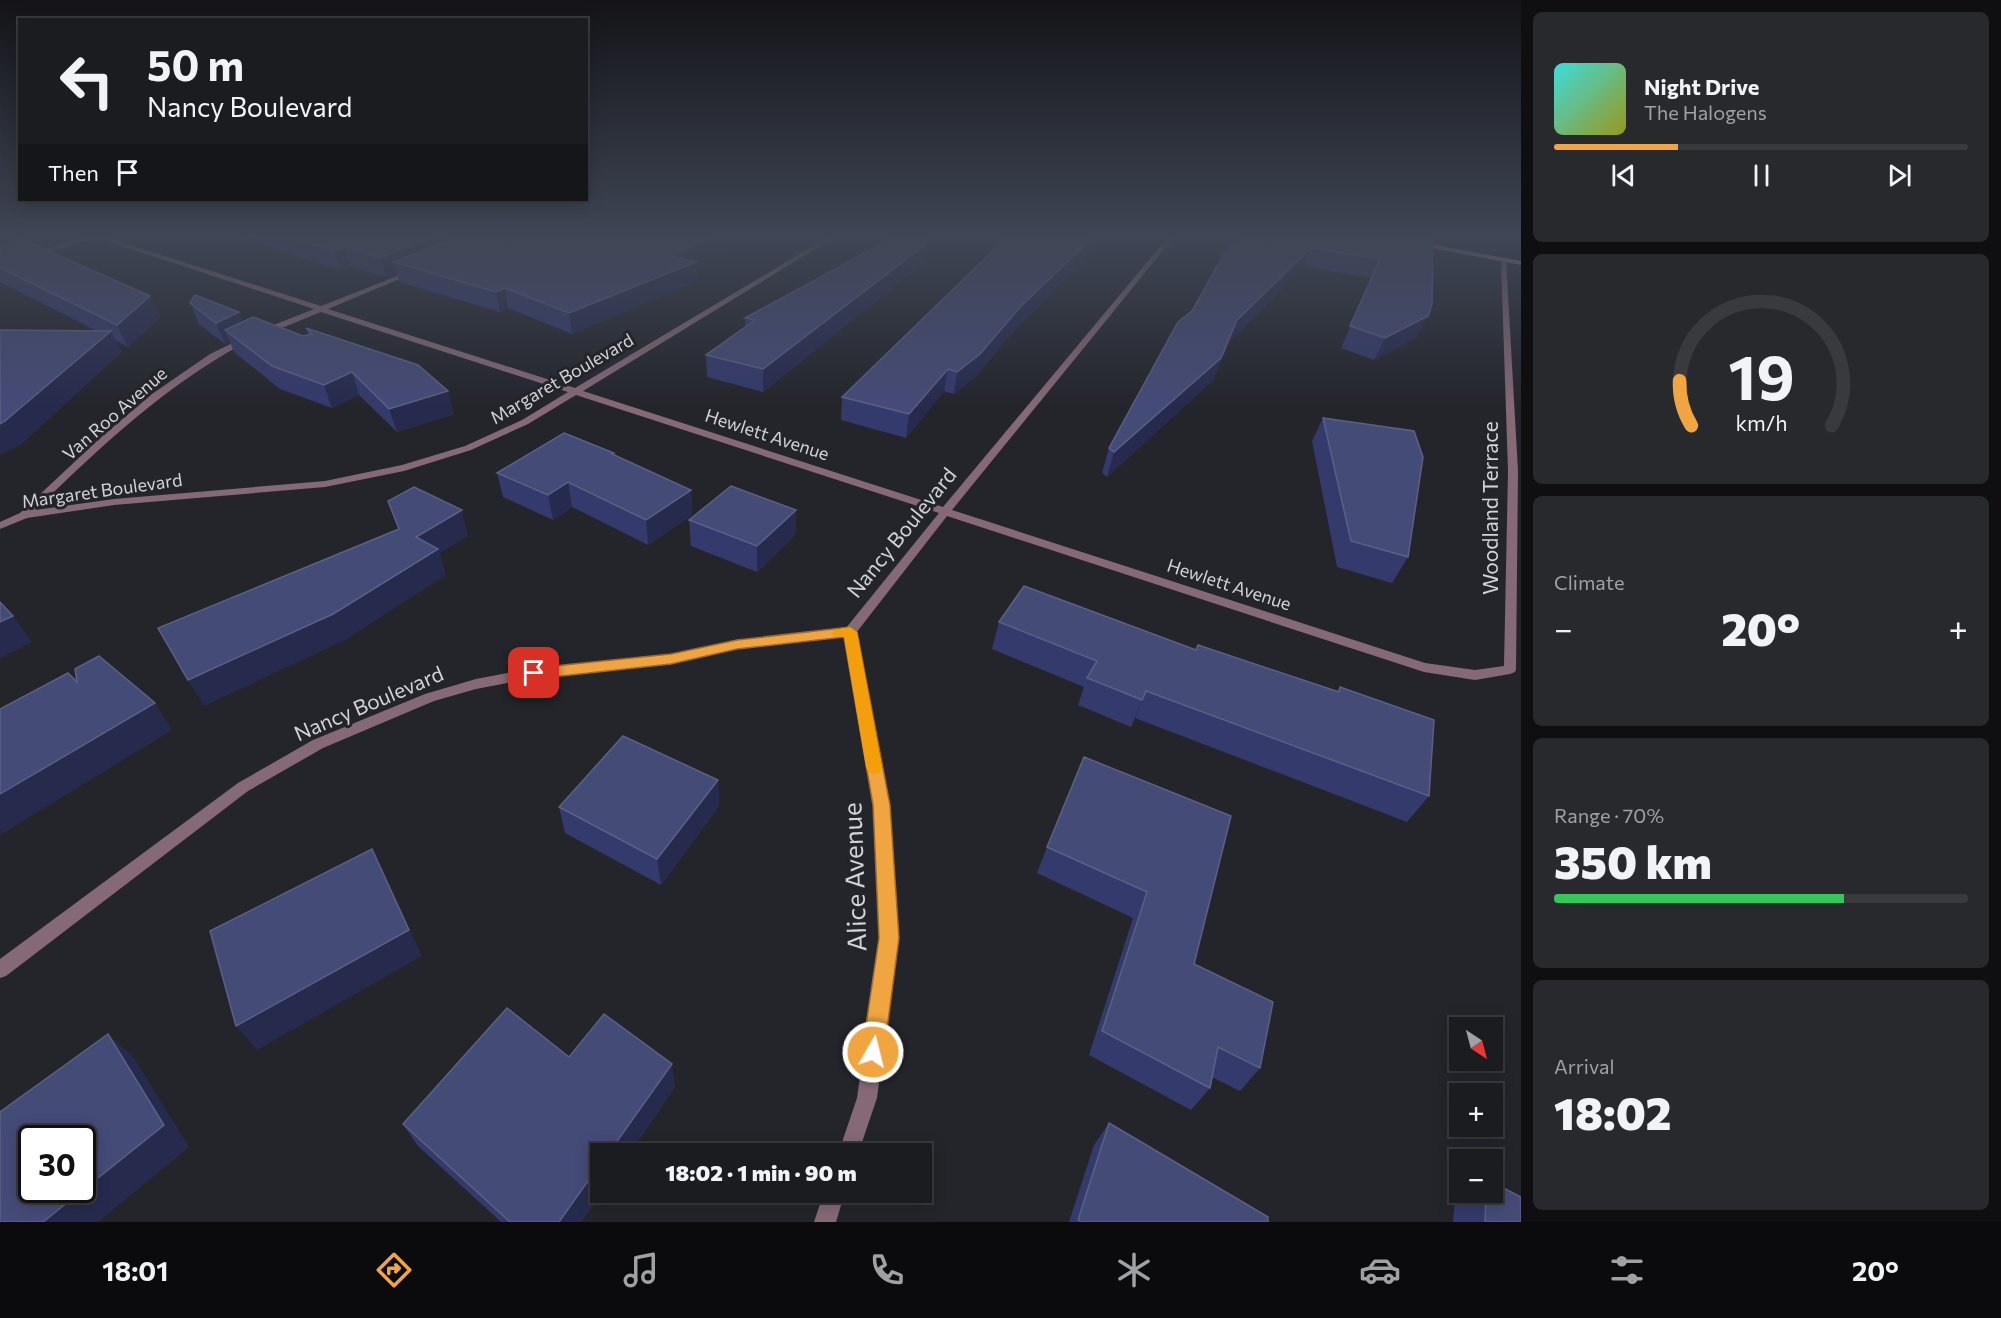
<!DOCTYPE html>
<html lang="en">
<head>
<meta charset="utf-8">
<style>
  :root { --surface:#1b1c20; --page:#28292d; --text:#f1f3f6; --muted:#a0a1a5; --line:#393a3e; --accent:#f1a540 }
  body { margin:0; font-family:Commissioner,sans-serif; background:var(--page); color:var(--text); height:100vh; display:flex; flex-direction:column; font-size:22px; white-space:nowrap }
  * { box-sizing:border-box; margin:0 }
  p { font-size:20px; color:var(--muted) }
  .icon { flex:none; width:33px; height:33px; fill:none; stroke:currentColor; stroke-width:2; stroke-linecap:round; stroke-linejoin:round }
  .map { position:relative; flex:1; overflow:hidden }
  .panel { display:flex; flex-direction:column; gap:12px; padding:12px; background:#0f0f12; width:480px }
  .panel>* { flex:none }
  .banner { position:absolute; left:18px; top:18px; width:570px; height:183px; border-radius:0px; box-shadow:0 3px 15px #0003,0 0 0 2px var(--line); background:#1b1c20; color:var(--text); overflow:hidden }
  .needle { width:39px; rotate:144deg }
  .buttons { position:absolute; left:1449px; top:1017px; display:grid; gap:12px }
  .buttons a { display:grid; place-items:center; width:54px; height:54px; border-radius:0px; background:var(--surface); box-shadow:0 3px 15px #0003,0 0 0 2px var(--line); font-size:30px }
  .speed { position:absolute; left:18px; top:1125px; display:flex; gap:12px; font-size:30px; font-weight:700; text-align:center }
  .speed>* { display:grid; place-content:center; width:78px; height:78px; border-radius:50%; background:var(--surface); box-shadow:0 3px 15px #0003,0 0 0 2px var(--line); line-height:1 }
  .speed .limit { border:3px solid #111; border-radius:9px; background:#fff; color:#111 }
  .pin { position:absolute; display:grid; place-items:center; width:51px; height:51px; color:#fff; margin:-26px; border-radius:12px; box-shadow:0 3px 9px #0006 }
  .me { position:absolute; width:66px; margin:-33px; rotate:8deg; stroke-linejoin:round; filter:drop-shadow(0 0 4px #0008) }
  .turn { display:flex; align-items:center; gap:21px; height:126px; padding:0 30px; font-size:27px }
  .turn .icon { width:78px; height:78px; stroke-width:2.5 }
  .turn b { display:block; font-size:42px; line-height:51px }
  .then { display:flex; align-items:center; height:57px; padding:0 30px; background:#0003; gap:12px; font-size:22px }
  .big { font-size:45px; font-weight:800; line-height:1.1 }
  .panel .tile { flex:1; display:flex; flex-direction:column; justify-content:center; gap:9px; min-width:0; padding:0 21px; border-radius:9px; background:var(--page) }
  .panel .dial { align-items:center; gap:0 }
  .dial svg { height:156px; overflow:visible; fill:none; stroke:var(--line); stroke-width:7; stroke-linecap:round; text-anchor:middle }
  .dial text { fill:var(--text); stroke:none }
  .song { display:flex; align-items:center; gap:18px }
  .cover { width:72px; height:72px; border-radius:9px; background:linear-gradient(135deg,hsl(180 70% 55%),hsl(60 70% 35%)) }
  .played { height:6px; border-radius:3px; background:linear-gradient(90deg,var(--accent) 30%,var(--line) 30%) }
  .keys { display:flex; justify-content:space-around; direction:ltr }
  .heat { display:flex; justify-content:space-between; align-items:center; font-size:33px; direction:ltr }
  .charge { height:9px; border-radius:4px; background:linear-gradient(90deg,#34c759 70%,var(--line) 0) }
  .trip { position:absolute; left:590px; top:1143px; width:342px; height:60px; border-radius:0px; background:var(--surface); box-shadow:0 3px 15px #0003,0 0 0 2px var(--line); font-weight:800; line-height:60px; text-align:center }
  .dock { display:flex; height:96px; justify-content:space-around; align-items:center; background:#0b0b0d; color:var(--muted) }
  .dock .icon { width:42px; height:42px }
  .dock .current { color:var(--accent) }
  .dock b { font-size:27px; color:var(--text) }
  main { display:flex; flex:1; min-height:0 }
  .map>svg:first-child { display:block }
</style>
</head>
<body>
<main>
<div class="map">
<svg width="1521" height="1222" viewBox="0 0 1521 1222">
  <rect width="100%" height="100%" fill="#24252b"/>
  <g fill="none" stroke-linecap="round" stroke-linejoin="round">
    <g fill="#856977" fill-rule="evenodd">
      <path d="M 88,237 L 105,237 L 321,306 L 410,271 L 414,271 L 414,273 L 328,309 L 575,388 L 828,237 L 835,237 L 583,391 L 943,507 L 1168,237 L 1174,237 L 952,510 L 1425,663 L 1475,670 L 1504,666 L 1508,471 L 1501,260 L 1506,259 L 1518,471 L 1516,669 L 1515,672 L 1510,674 L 1475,680 L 1424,672 L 947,516 L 856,633 L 889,805 L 898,938 L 877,1098 L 858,1154 L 838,1154 L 857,1098 L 880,938 L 873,805 L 845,637 L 737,648 L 671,663 L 534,678 L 476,689 L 434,701 L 323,748 L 248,791 L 6,976 L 0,978 L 0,959 L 238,783 L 313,740 L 425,694 L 476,679 L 534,668 L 671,655 L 737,640 L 846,628 L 939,513 L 576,395 L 528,424 L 471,450 L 404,471 L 325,487 L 114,505 L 27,518 L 0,529 L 0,522 L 20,513 L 99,439 L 152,394 L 210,354 L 245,337 L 248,337 L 248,341 C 164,386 103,445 35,510 L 114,499 L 325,481 L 402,465 L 465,446 L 522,420 L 568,392 L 321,312 L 267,334 L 261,334 L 261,330 L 314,309 L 97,238 L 33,256 L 30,254 Z"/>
      <path d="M 824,1192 L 845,1192 L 836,1222 L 814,1222 Z"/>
    </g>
    <path fill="#bc90a7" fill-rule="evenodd" d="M 1419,242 L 1521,261 L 1521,265 L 1417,245 L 1417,243 Z"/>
  </g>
  <g fill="#343a6b">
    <path d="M 0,237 L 12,237 L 15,241 L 150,296 L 160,317 L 128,347 L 115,340 L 121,352 L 20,445 L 97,331 L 0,282 Z"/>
    <path d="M 228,237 L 753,237 L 696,264 L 697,281 L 572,334 L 508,308 L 500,312 L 399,282 L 397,273 L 386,277 L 350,267 L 340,270 L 258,243 L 250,245 Z"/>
    <path d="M 997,237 L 1106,237 L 1091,250 L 1089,256 L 1018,326 L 976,376 L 954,394 L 944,391 L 906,438 L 841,420 L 842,397 L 1002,242 Z"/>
    <path d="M 1433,237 L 1417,337 L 1374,360 L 1341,348 L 1372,278 L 1304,267 L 1229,342 L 1213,380 L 1107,477 L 1102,473 L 1109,448 L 1192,311 L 1225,252 Z"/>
    <path d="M 926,244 L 923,263 L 763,392 L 707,377 L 706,355 L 745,327 L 745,318 Z"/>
    <path d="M 190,303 L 239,312 L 243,322 L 303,336 L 308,335 L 306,328 L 454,414 L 397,432 L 359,395 L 332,408 L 280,389 L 234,352 L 230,342 L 225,344 L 199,324 Z"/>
    <path d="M 1323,418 L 1408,557 L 1392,583 L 1337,567 L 1312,441 Z"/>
    <path d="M 614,453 L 614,455 L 691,490 L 692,515 L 648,545 L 572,507 L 553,520 L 503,497 L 497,473 Z"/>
    <path d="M 796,510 L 795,535 L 757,572 L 691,546 L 689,520 Z"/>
    <path d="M 999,622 L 1196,650 L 1198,645 L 1337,691 L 1340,687 L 1429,796 L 1407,822 L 1135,718 L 1131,727 L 1078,705 L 1084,687 L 992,649 Z"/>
    <path d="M 1084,757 L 1194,964 L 1260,1068 L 1240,1091 L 1212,1077 L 1210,1088 L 1191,1110 L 1089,1055 L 1133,918 L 1037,873 L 1047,847 Z"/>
    <path d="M 718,780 L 719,806 L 661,885 L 565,833 L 559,807 Z"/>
    <path d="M 569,1057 L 675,1087 L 629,1154 L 600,1154 L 600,1192 L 602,1192 L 581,1222 L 501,1222 L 418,1146 L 403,1124 Z"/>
    <path d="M 1109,1123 L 1268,1222 L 1069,1222 L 1094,1145 Z"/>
    <path d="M 1464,1192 L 1492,1192 L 1521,1222 L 1453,1222 L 1455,1199 Z"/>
  </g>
  <g fill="#262b4d">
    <path d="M 0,237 L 12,237 L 21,253 L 0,259 Z"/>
    <path d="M 247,237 L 255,237 L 258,243 L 250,245 Z"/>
    <path d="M 435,237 L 487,237 L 394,262 L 397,273 L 386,277 L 380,258 Z"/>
    <path d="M 713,237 L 753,237 L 696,264 L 697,281 L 572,334 L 569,313 L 671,256 Z"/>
    <path d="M 1089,237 L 1106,237 L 1091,250 L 1089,256 L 1018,326 L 976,376 L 954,394 L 957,372 Z"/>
    <path d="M 926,244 L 923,263 L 763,392 L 763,369 Z"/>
    <path d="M 344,247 L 350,267 L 340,270 L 334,251 Z"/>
    <path d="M 1311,248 L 1304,267 L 1229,342 L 1213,380 L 1107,477 L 1114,452 L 1237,320 Z"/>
    <path d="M 505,288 L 508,308 L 500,312 L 496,292 Z"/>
    <path d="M 150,296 L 160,317 L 128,347 L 117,325 Z"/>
    <path d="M 239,312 L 247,333 L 225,330 L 230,342 L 225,344 L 216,323 Z"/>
    <path d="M 1428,316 L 1417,337 L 1374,360 L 1385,338 Z"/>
    <path d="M 111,331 L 121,352 L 20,445 L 0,455 L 0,424 Z"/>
    <path d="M 948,369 L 944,391 L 906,438 L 909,414 Z"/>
    <path d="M 352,372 L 359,395 L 332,408 L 324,385 Z"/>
    <path d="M 448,391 L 454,414 L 397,432 L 389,409 Z"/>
    <path d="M 568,482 L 572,507 L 553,520 L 548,495 Z"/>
    <path d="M 691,490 L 692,515 L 648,545 L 646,520 Z"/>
    <path d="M 462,510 L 468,536 L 440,553 L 446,575 L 345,640 L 204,706 L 188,680 L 416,537 Z"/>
    <path d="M 796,510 L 795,535 L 757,572 L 757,546 Z"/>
    <path d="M 13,616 L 32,642 L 0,658 L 0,622 Z"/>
    <path d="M 1146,691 L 1135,718 L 1131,727 L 1142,700 Z"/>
    <path d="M 155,703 L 172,730 L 0,835 L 0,794 Z"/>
    <path d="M 718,780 L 719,806 L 661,885 L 657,859 Z"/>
    <path d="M 372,849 L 422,956 L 257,1050 L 236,1026 Z"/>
    <path d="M 108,1034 L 134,1058 L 189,1147 L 98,1222 L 43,1222 Z"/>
    <path d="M 672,1064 L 675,1087 L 629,1154 L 608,1154 Z"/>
    <path d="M 600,1164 L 600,1192 L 602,1192 L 581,1222 L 559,1222 Z"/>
  </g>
  <g fill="#454b77" stroke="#5b6086" stroke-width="1.5" fill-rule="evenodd">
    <path d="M 291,237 L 435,237 L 380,258 L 344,247 L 334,251 Z"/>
    <path d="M 458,237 L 713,237 L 671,256 L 696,262 L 569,313 L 505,288 L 496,292 L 394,262 Z"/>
    <path d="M 894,237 L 921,237 L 926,244 L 763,369 L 706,355 L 755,320 L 745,318 Z"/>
    <path d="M 1007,237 L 1094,237 L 1022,305 L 980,354 L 957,372 L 948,369 L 909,414 L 842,397 Z"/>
    <path d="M 1244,237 L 1433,237 L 1432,304 L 1428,316 L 1385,338 L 1350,326 L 1380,259 L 1311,248 L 1237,320 L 1221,358 L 1114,452 L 1109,448 L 1178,322 L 1192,311 L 1225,252 Z"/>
    <path d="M 22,239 L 150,296 L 117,325 L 0,268 L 0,245 Z"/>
    <path d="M 195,295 L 239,312 L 216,323 L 190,303 Z"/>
    <path d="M 253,317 L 303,336 L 312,334 L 306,328 L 418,365 L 448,391 L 389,409 L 352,372 L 324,385 L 272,366 L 225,330 Z"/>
    <path d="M 0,330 L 111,331 L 5,421 L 0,424 Z"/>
    <path d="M 1323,418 L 1414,431 L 1423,457 L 1408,557 L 1351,541 Z"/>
    <path d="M 564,433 L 614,453 L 612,454 L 691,490 L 646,520 L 568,482 L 548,495 L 497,473 Z"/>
    <path d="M 731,486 L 796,510 L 757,546 L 689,520 Z"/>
    <path d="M 414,487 L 462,510 L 416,537 L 438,549 L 333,614 L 188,680 L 158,628 L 399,529 L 388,501 Z"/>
    <path d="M 1024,586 L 1196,650 L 1198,645 L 1339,692 L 1340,687 L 1434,720 L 1429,796 L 1146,691 L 1142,700 L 1087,678 L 1097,661 L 999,622 Z"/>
    <path d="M 0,602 L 13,616 L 0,622 Z"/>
    <path d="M 99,656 L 155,703 L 0,794 L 0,709 L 68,673 L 77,682 L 75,669 Z"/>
    <path d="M 623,736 L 718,780 L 657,859 L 559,807 Z"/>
    <path d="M 1084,757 L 1231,816 L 1194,964 L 1273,1002 L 1260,1068 L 1218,1047 L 1210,1088 L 1102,1031 L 1147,892 L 1047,847 Z"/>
    <path d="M 372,849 L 409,930 L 236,1026 L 210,931 Z"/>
    <path d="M 507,1008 L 569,1057 L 604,1014 L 672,1064 L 608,1154 L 600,1154 L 600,1164 L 559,1222 L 510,1222 L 403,1124 Z"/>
    <path d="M 108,1034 L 164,1125 L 43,1222 L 0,1222 L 0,1112 ZM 32,1138 L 82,1138 L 82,1190 L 32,1190 Z"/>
    <path d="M 1109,1123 L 1268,1217 L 1268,1222 L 1081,1222 L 1078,1220 Z"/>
    <path d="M 1492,1182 L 1521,1197 L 1521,1222 L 1485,1222 L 1486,1192 L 1492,1192 Z"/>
  </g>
  <linearGradient id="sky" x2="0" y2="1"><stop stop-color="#141418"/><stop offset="0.58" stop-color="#3f4655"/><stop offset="1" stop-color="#3f4655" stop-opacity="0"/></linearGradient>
  <rect width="1521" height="408" fill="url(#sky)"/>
  <path fill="#f1a540" stroke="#9d6b2a" stroke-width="1.5" d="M 850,627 L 857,632 L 890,805 L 899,938 L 884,1052 L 881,1060 L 873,1063 L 865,1060 L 862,1052 L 879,938 L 873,805 L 844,637 L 737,649 L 671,664 L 534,679 L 526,673 L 534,668 L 671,654 L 737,640 Z"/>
  <path fill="#f59e0b" d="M 850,627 L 857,632 L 882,767 L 880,772 L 874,774 L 868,772 L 866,767 L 844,637 L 834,636 L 832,633 L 834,630 Z"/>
  <g text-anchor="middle" stroke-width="6" stroke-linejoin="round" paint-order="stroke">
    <g font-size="18" fill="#d2d3d7" stroke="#24252b">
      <text transform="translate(562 379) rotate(-30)" y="6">Margaret Boulevard</text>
      <text transform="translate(115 414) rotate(-41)" y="6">Van Roo Avenue</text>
      <text transform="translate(767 435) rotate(18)" y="6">Hewlett Avenue</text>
      <text transform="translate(102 491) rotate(-8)" y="6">Margaret Boulevard</text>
      <text transform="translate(1229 585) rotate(18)" y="6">Hewlett Avenue</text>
    </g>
    <g font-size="21" fill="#d2d3d7" stroke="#24252b">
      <text transform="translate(1491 508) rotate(-90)" y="7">Woodland Terrace</text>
      <text transform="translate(902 533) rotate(-51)" y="7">Nancy Boulevard</text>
      <text transform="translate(369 704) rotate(-23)" y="7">Nancy Boulevard</text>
    </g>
    <g font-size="26" fill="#d2d3d7" stroke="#24252b">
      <text transform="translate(855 877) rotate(-92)" y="9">Alice Avenue</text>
    </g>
  </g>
</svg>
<div class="buttons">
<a><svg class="needle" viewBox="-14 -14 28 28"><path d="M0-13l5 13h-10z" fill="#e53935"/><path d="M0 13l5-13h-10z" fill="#a0a1a5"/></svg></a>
<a>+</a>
<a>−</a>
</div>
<div class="speed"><div class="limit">30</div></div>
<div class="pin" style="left:534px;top:673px;background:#d93025"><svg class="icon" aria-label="arrive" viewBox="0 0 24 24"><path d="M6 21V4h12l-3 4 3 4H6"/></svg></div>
<svg class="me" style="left:873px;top:1052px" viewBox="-20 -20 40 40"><circle r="17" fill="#f1a540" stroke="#fff" stroke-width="3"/><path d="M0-11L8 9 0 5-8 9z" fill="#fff"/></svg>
<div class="trip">18:02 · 1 min · 90 m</div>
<div class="banner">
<div class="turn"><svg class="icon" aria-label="left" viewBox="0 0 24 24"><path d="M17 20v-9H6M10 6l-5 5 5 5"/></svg><div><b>50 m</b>Nancy Boulevard</div></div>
<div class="then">Then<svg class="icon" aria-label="arrive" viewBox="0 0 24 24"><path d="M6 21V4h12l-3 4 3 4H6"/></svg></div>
</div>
</div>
<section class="panel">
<div class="tile">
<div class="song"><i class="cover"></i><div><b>Night Drive</b><p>The Halogens</p></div></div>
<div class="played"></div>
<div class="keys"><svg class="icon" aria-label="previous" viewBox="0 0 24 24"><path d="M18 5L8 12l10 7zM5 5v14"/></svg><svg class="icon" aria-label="pause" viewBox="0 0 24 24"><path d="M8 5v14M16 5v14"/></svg><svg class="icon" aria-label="next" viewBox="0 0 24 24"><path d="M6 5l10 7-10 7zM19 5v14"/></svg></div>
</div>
<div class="tile dial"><svg viewBox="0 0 100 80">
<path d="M14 69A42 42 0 1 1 86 69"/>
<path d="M14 69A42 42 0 0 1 8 46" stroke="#f1a540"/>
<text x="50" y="56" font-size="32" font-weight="700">19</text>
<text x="50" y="72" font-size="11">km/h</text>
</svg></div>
<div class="tile"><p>Climate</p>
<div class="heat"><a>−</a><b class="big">20°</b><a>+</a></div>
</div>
<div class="tile"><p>Range · 70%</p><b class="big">350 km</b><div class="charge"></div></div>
<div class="tile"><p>Arrival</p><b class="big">18:02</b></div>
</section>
</main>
<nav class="dock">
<b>18:01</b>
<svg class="icon current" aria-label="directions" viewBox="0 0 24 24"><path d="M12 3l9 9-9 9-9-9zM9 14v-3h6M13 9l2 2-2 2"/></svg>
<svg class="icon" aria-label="music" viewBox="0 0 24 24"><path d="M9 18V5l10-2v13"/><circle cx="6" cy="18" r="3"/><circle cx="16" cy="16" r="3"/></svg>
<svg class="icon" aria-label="phone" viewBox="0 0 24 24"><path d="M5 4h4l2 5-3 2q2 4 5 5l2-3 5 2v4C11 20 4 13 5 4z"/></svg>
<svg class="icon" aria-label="climate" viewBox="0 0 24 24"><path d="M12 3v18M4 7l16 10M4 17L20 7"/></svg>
<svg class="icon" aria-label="car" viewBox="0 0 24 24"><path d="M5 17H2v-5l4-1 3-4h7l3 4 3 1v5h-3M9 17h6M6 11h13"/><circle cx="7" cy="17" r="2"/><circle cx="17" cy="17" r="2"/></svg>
<svg class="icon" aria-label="filters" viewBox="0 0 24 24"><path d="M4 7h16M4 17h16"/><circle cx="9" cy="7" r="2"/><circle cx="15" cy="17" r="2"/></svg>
<b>20°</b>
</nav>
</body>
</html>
